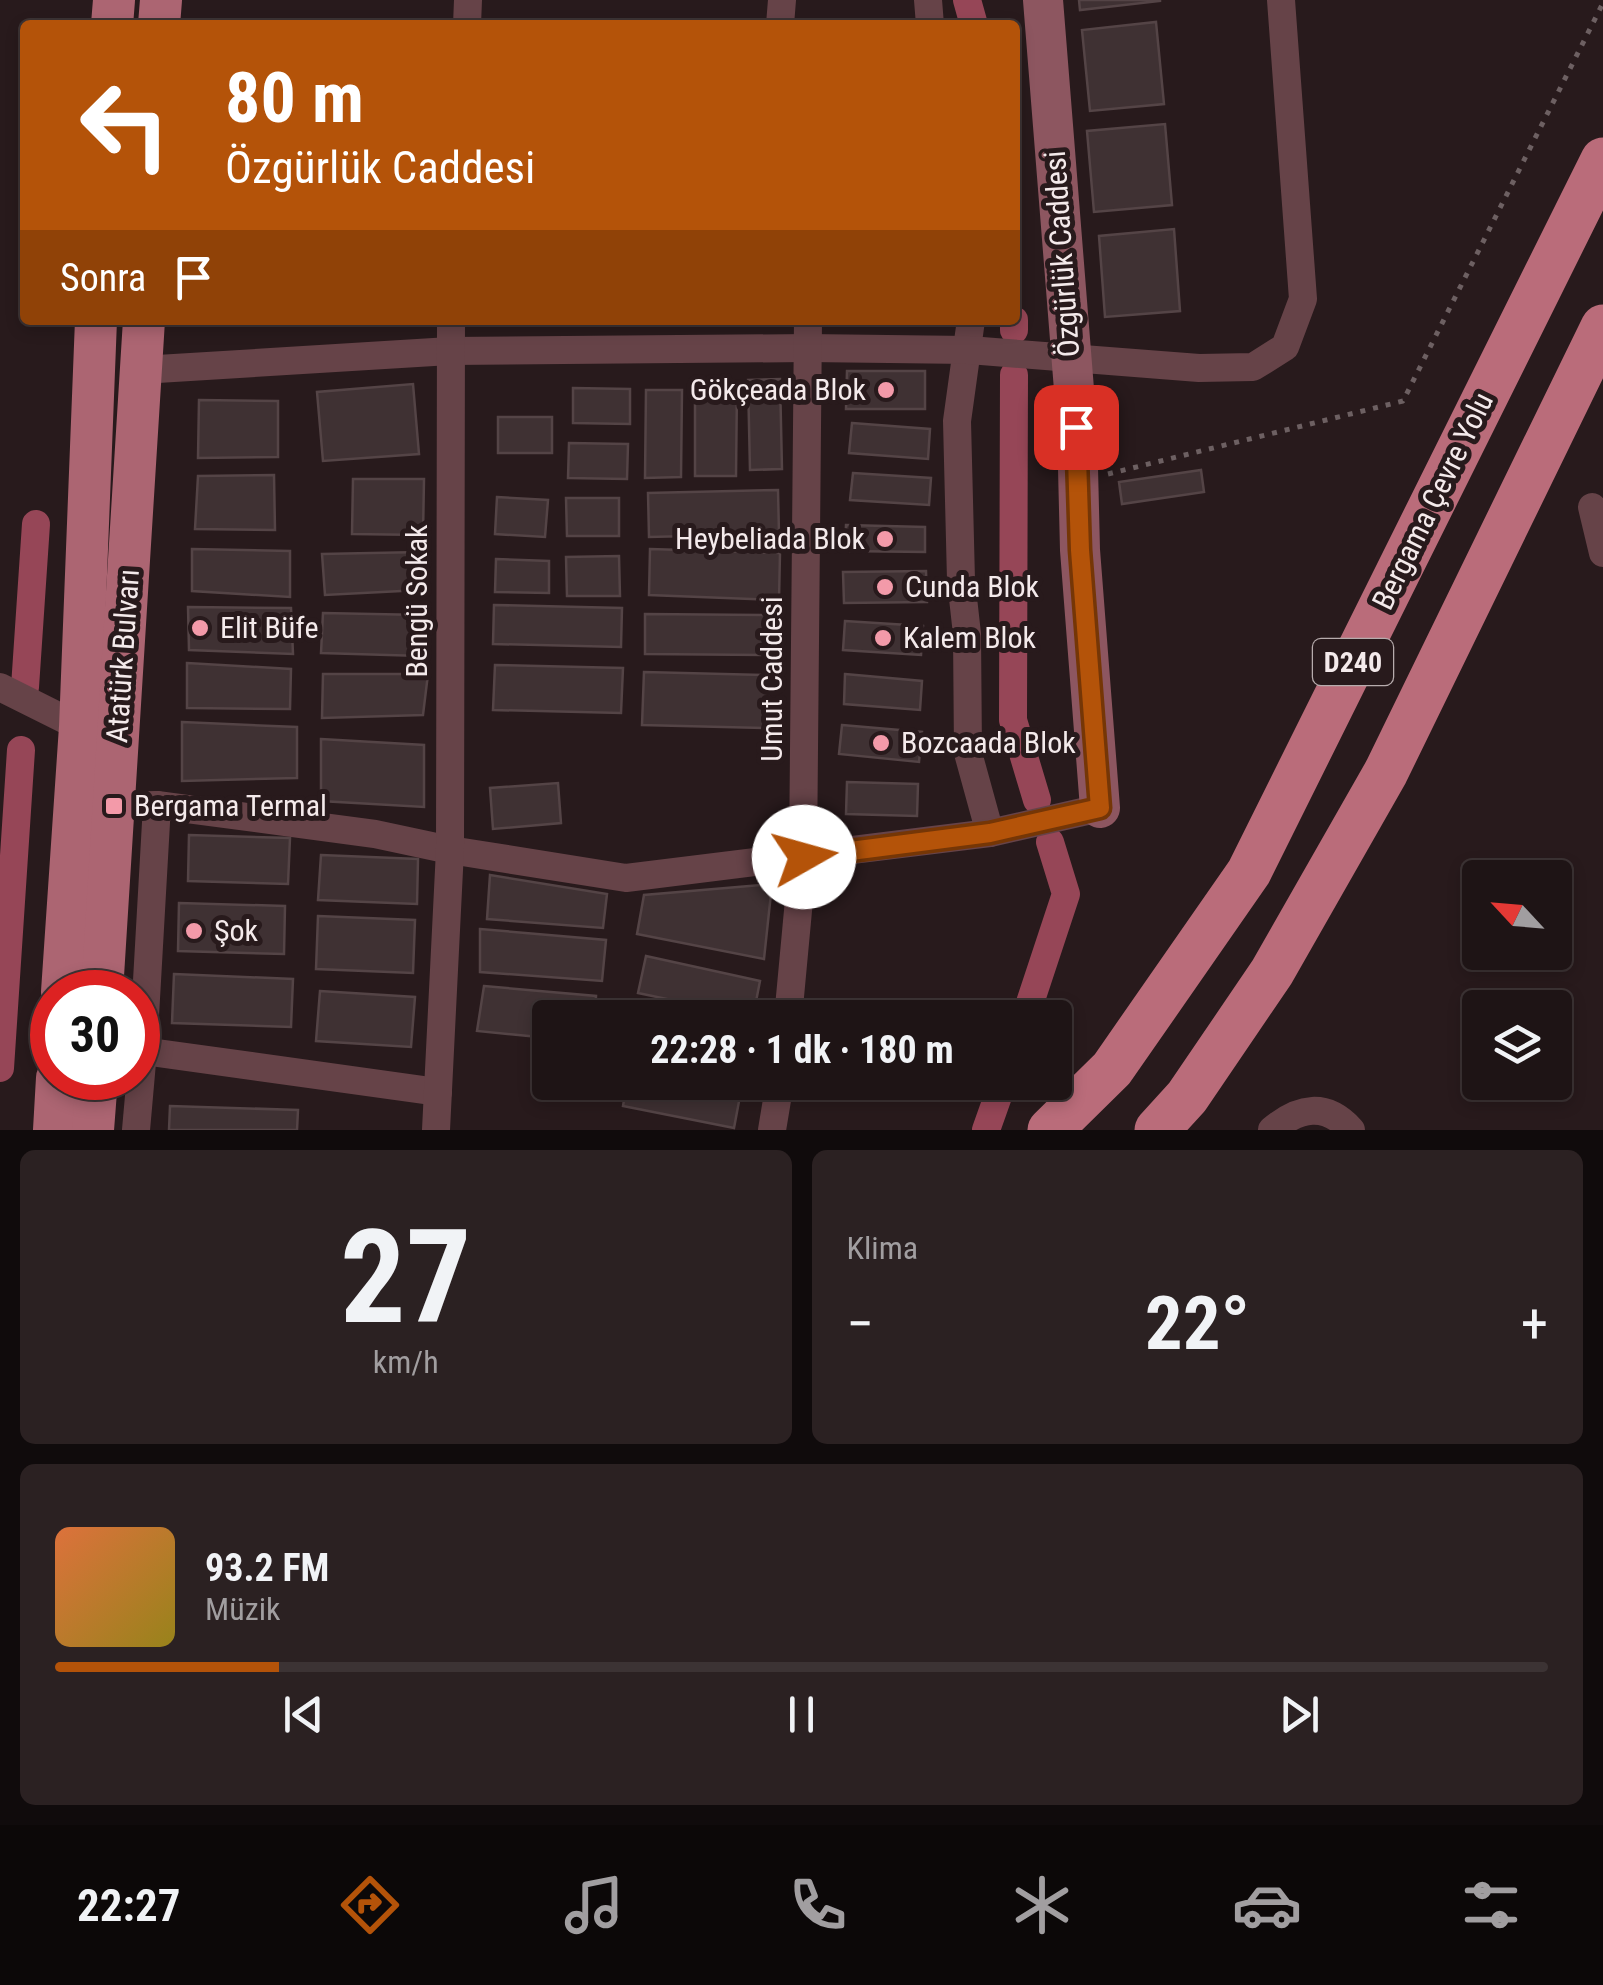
<!DOCTYPE html>
<html lang="tr">
<head>
<meta charset="utf-8">
<style>
  :root { --surface:#1e1415; --page:#2b2122; --text:#f1f3f6; --muted:#a19ea0; --line:#3c3334; --accent:#b45309 }
  body { margin:0; font-family:"Roboto Condensed",sans-serif; background:var(--page); color:var(--text); height:100vh; display:flex; flex-direction:column; font-size:38px; white-space:nowrap }
  * { box-sizing:border-box; margin:0 }
  p { font-size:32px; color:var(--muted) }
  .icon { flex:none; width:55px; height:55px; fill:none; stroke:currentColor; stroke-width:2; stroke-linecap:round; stroke-linejoin:round }
  .map { position:relative; height:1130px; overflow:hidden }
  .details { display:flex; flex-direction:column; gap:20px; padding:20px; background:#100b0c; flex:1 }
  .details>* { flex:none }
  .top-card { position:absolute; left:20px; top:20px; width:1000px; height:305px; border-radius:10px; box-shadow:0 5px 15px #0003,0 0 0 2px var(--line); background:#b45309; color:#fff; overflow:hidden }
  .needle { width:65px; rotate:296deg }
  .fabs { position:absolute; left:1462px; top:860px; display:grid; gap:20px }
  .fabs a { display:grid; place-items:center; width:110px; height:110px; border-radius:10px; background:var(--surface); box-shadow:0 5px 15px #0003,0 0 0 2px var(--line); font-size:50px }
  .speed { position:absolute; left:30px; top:970px; display:flex; gap:20px; font-size:50px; font-weight:700; text-align:center }
  .speed>* { display:grid; place-content:center; width:130px; height:130px; border-radius:50%; background:var(--surface); box-shadow:0 5px 15px #0003,0 0 0 2px var(--line); line-height:1 }
  .speed .limit { border:15px solid #d22; background:#fff; color:#111 }
  .pin { position:absolute; display:grid; place-items:center; width:85px; height:85px; color:#fff; margin:-42px; border-radius:20px; box-shadow:0 5px 15px #0006 }
  .me { position:absolute; width:110px; margin:-55px; rotate:83deg; stroke-linejoin:round; filter:drop-shadow(0 0 8px #0008) }
  .turn { display:flex; align-items:center; gap:35px; height:210px; padding:0 40px; font-size:45px }
  .turn .icon { width:130px; height:130px; stroke-width:2.5 }
  .turn b { display:block; font-size:70px; line-height:85px }
  .then { display:flex; align-items:center; height:95px; padding:0 40px; background:#0003; gap:20px; font-size:38px }
  .big { font-size:75px; font-weight:700; line-height:1.1 }
  .details .tile { flex:1; display:flex; flex-direction:column; justify-content:center; gap:15px; min-width:0; padding:0 35px; border-radius:15px; background:var(--page) }
  .details .dial { align-items:center; gap:0 }
  .dial b { font-size:130px; line-height:1 }
  .song { display:flex; align-items:center; gap:30px }
  .cover { width:120px; height:120px; border-radius:15px; background:linear-gradient(135deg,hsl(20 70% 55%),hsl(50 70% 35%)) }
  .played { height:10px; border-radius:5px; background:linear-gradient(90deg,var(--accent) 15%,var(--line) 15%) }
  .keys { display:flex; justify-content:space-around; direction:ltr }
  .heat { display:flex; justify-content:space-between; align-items:center; font-size:55px; direction:ltr }
  .details .tiles { flex:1; display:grid; gap:20px; grid-template-columns:1fr 1fr }
  .tile:last-child { grid-column:span 2 }
  .trip { position:absolute; left:532px; top:1000px; width:540px; height:100px; border-radius:10px; background:var(--surface); box-shadow:0 5px 15px #0003,0 0 0 2px var(--line); font-weight:700; line-height:100px; text-align:center }
  .tab-bar { display:flex; height:160px; justify-content:space-around; align-items:center; background:#0c0808; color:var(--muted) }
  .tab-bar .icon { width:70px; height:70px }
  .tab-bar .on { color:var(--accent) }
  .tab-bar b { font-size:45px; color:var(--text) }
  .map>svg:first-child { display:block }
</style>
</head>
<body>
<div class="map">
<svg width="1603" height="1130" viewBox="0 0 1603 1130">
  <rect width="100%" height="100%" fill="#281a1c"/>
  <g fill="none" stroke-linecap="round" stroke-linejoin="round">
    <g stroke="#964657" stroke-width="28">
      <path d="M 967,0 L 974,25"/>
      <path d="M 1014,330 L 1014,320"/>
      <path d="M 1014,375 L 1013,720 L 1037,800"/>
      <path d="M 25,687 L 36,524"/>
      <path d="M 1025,1018 L 1066,894 L 1050,842"/>
      <path d="M 0,1068 L 21,750"/>
      <path d="M 986,1130 L 1003,1082"/>
    </g>
  </g>
  <g fill="#3f3133" stroke="#544446" stroke-width="2.5">
    <path d="M 1079,0 L 1160,0 L 1160,1 L 1080,10 Z"/>
    <path d="M 1156,22 L 1164,104 L 1090,111 L 1082,30 Z"/>
    <path d="M 1165,124 L 1172,205 L 1094,212 L 1087,131 Z"/>
    <path d="M 1174,229 L 1180,311 L 1105,317 L 1099,236 Z"/>
    <path d="M 847,371 L 925,371 L 925,409 L 846,409 Z"/>
    <path d="M 780,379 L 782,469 L 750,470 L 748,380 Z"/>
    <path d="M 413,384 L 419,454 L 323,461 L 317,392 Z"/>
    <path d="M 695,385 L 737,386 L 736,476 L 695,476 Z"/>
    <path d="M 573,388 L 630,389 L 630,424 L 573,423 Z"/>
    <path d="M 646,390 L 682,390 L 681,477 L 645,478 Z"/>
    <path d="M 199,400 L 278,401 L 278,457 L 198,458 Z"/>
    <rect x="498" y="417" width="54" height="36"/>
    <path d="M 852,423 L 930,429 L 928,459 L 849,453 Z"/>
    <path d="M 569,443 L 628,444 L 627,479 L 568,478 Z"/>
    <path d="M 1201,470 L 1204,492 L 1122,504 L 1119,482 Z"/>
    <path d="M 853,473 L 931,478 L 929,505 L 850,500 Z"/>
    <path d="M 274,475 L 275,530 L 195,529 L 198,476 Z"/>
    <path d="M 353,479 L 424,479 L 423,535 L 352,534 Z"/>
    <path d="M 778,490 L 779,534 L 649,537 L 648,493 Z"/>
    <path d="M 497,497 L 548,500 L 545,537 L 495,534 Z"/>
    <path d="M 566,498 L 619,498 L 619,536 L 567,536 Z"/>
    <path d="M 846,525 L 925,527 L 925,552 L 845,551 Z"/>
    <path d="M 192,549 L 290,551 L 290,597 L 192,591 Z"/>
    <path d="M 650,549 L 780,553 L 779,600 L 649,595 Z"/>
    <path d="M 421,552 L 420,590 L 325,595 L 322,554 Z"/>
    <path d="M 619,556 L 620,596 L 567,596 L 566,557 Z"/>
    <path d="M 496,559 L 549,561 L 549,593 L 495,592 Z"/>
    <path d="M 926,571 L 927,602 L 844,603 L 843,572 Z"/>
    <path d="M 494,605 L 622,608 L 621,647 L 493,644 Z"/>
    <path d="M 188,607 L 291,608 L 293,654 L 189,650 Z"/>
    <path d="M 323,613 L 422,615 L 421,656 L 321,653 Z"/>
    <path d="M 645,614 L 776,615 L 776,655 L 645,654 Z"/>
    <path d="M 845,621 L 923,626 L 921,655 L 843,650 Z"/>
    <path d="M 187,663 L 291,669 L 290,709 L 187,708 Z"/>
    <path d="M 495,665 L 623,668 L 621,713 L 493,710 Z"/>
    <path d="M 644,672 L 769,675 L 767,728 L 642,725 Z"/>
    <path d="M 323,674 L 428,674 L 423,715 L 322,718 Z"/>
    <path d="M 845,674 L 922,681 L 920,710 L 844,704 Z"/>
    <path d="M 182,722 L 297,727 L 297,778 L 182,781 Z"/>
    <path d="M 842,725 L 922,732 L 919,762 L 839,754 Z"/>
    <path d="M 321,739 L 424,745 L 424,807 L 321,801 Z"/>
    <path d="M 847,782 L 918,784 L 917,816 L 846,814 Z"/>
    <path d="M 558,783 L 561,823 L 493,829 L 490,788 Z"/>
    <path d="M 189,835 L 290,838 L 288,884 L 188,881 Z"/>
    <path d="M 321,855 L 418,859 L 417,904 L 318,900 Z"/>
    <path d="M 490,875 L 607,894 L 603,928 L 487,919 Z"/>
    <path d="M 772,884 L 764,959 L 637,934 L 644,895 Z"/>
    <path d="M 179,903 L 285,906 L 284,954 L 178,951 Z"/>
    <path d="M 318,916 L 415,920 L 413,973 L 316,969 Z"/>
    <path d="M 480,929 L 606,940 L 602,981 L 480,972 Z"/>
    <path d="M 646,956 L 760,981 L 753,1017 L 638,993 Z"/>
    <path d="M 174,974 L 293,979 L 291,1027 L 172,1023 Z"/>
    <path d="M 484,986 L 596,996 L 595,1018 L 550,1018 L 550,1038 L 477,1031 Z"/>
    <path d="M 320,991 L 415,997 L 411,1047 L 316,1041 Z"/>
    <path d="M 627,1082 L 672,1082 L 740,1096 L 734,1128 L 623,1106 Z"/>
    <path d="M 170,1106 L 298,1110 L 297,1130 L 169,1130 Z"/>
  </g>
  <g fill="none" stroke-linecap="round" stroke-linejoin="round">
    <path stroke="#6d6062" stroke-width="5" stroke-dasharray="5 8" stroke-linecap="butt" d="M 1108,474 L 1403,401 L 1603,3"/>
    <g stroke="#664348" stroke-width="28">
      <path d="M 928,0 L 930,25"/>
      <path d="M 467,25 L 468,0"/>
      <path d="M 780,25 L 782,0"/>
      <path d="M 971,320 L 957,421 L 961,580 L 967,634 L 968,753 L 990,833"/>
      <path d="M 141,370 L 450,351 L 808,348 L 969,350 L 1199,368 L 1253,367 L 1285,347 L 1303,299 L 1281,0"/>
      <path d="M 1592,507 L 1603,553"/>
      <path d="M 0,687 L 80,727"/>
      <path d="M 157,805 L 143,1051 L 438,1092"/>
      <path d="M 114,806 L 157,805 L 375,834 L 450,850 L 626,878 L 990,833 L 1100,808"/>
      <path d="M 788,1018 L 803,857 L 808,320"/>
      <path d="M 136,1130 L 143,1051 L 138,1051"/>
      <path d="M 436,1130 L 450,850 L 451,320"/>
      <path d="M 772,1130 L 780,1082"/>
      <path d="M 1272,1130 C 1299,1107 1326,1102 1351,1130"/>
    </g>
    <path stroke="#8d5660" stroke-width="40" d="M 1043,0 L 1077,427 L 1080,550 L 1100,808"/>
    <g stroke="#ac6572" stroke-width="42">
      <path d="M 112,25 L 114,0"/>
      <path d="M 159,25 L 161,0"/>
      <path d="M 62,992 L 80,727 L 96,320"/>
      <path d="M 102,992 L 144,320"/>
      <path d="M 54,1130 L 57,1078"/>
      <path d="M 93,1130 L 97,1078"/>
    </g>
    <g stroke="#ba6c7a" stroke-width="45">
      <path d="M 1050,1130 L 1112,1069 L 1249,872 L 1603,160"/>
      <path d="M 1157,1130 L 1187,1097 L 1272,972 L 1386,772 L 1603,327"/>
    </g>
  </g>
  <g fill="none" stroke-linecap="round" stroke-linejoin="round">
    <defs>
      <path id="route" d="M 804,857 L 990,833 L 1100,808 L 1080,550 L 1076,427"/>
    </defs>
    <use href="#route" stroke="#753606" stroke-width="25"/>
    <use href="#route" stroke="#b45309" stroke-width="18"/>
  </g>
  <g fill="#f39aa9" stroke="#281a1c" stroke-width="4">
    <circle cx="886" cy="390" r="10"/>
    <circle cx="885" cy="539" r="10"/>
    <circle cx="885" cy="587" r="10"/>
    <circle cx="200" cy="628" r="10"/>
    <circle cx="883" cy="638" r="10"/>
    <circle cx="881" cy="743" r="10"/>
    <rect x="104" y="796" width="20" height="20" rx="5"/>
    <circle cx="194" cy="931" r="10"/>
  </g>
  <g text-anchor="middle" stroke-width="10" stroke-linejoin="round" paint-order="stroke">
    <rect fill="#281a1c" stroke="#b7acad" stroke-width="2.5" x="1313" y="639" width="80" height="46" rx="8"/>
    <g font-size="28" font-weight="bold" fill="#f4eaeb">
      <text x="1353" y="672">D240</text>
    </g>
    <g font-size="30" fill="#f4eaeb" stroke="#281a1c">
      <text transform="translate(1062 254) rotate(-94)" y="10">Özgürlük Caddesi</text>
      <text transform="translate(1433 501) rotate(-64)" y="10">Bergama Çevre Yolu</text>
      <text transform="translate(417 601) rotate(-90)" y="10">Bengü Sokak</text>
      <text transform="translate(123 656) rotate(-86)" y="10">Atatürk Bulvarı</text>
      <text transform="translate(772 679) rotate(-90)" y="10">Umut Caddesi</text>
    </g>
    <g font-size="30" fill="#f4eaeb" stroke="#281a1c" text-anchor="start">
      <text x="866" y="400" text-anchor="end">Gökçeada Blok</text>
      <text x="865" y="549" text-anchor="end">Heybeliada Blok</text>
      <text x="905" y="597">Cunda Blok</text>
      <text x="220" y="638">Elit Büfe</text>
      <text x="903" y="648">Kalem Blok</text>
      <text x="901" y="753">Bozcaada Blok</text>
      <text x="134" y="816">Bergama Termal</text>
      <text x="214" y="941">Şok</text>
    </g>
  </g>
</svg>
<div class="fabs">
<a><svg class="needle" viewBox="-14 -14 28 28"><path d="M0-13l5 13h-10z" fill="#e53935"/><path d="M0 13l5-13h-10z" fill="#a19ea0"/></svg></a>
<a><svg class="icon" aria-label="layers" viewBox="0 0 24 24"><path d="M12 4l9 5-9 5-9-5zM3 14l9 5 9-5"/></svg></a>
</div>
<div class="speed"><div class="limit">30</div></div>
<div class="pin" style="left:1076px;top:427px;background:#d93025"><svg class="icon" aria-label="arrive" viewBox="0 0 24 24"><path d="M6 21V4h12l-3 4 3 4H6"/></svg></div>
<svg class="me" style="left:804px;top:857px" viewBox="-20 -20 40 40"><circle r="19" fill="#fff"/><path d="M0-13L10 11 0 6-10 11z" fill="#b45309"/></svg>
<div class="trip">22:28 · 1 dk · 180 m</div>
<div class="top-card">
<div class="turn"><svg class="icon" aria-label="left" viewBox="0 0 24 24"><path d="M17 20v-9H6M10 6l-5 5 5 5"/></svg><div><b>80 m</b>Özgürlük Caddesi</div></div>
<div class="then">Sonra<svg class="icon" aria-label="arrive" viewBox="0 0 24 24"><path d="M6 21V4h12l-3 4 3 4H6"/></svg></div>
</div>
</div>
<section class="details">
<div class="tiles">
<div class="tile dial"><b>27</b><p>km/h</p></div>
<div class="tile"><p>Klima</p>
<div class="heat"><a>−</a><b class="big">22°</b><a>+</a></div>
</div>
<div class="tile">
<div class="song"><i class="cover"></i><div><b>93.2 FM</b><p>Müzik</p></div></div>
<div class="played"></div>
<div class="keys"><svg class="icon" aria-label="previous" viewBox="0 0 24 24"><path d="M18 5L8 12l10 7zM5 5v14"/></svg><svg class="icon" aria-label="pause" viewBox="0 0 24 24"><path d="M8 5v14M16 5v14"/></svg><svg class="icon" aria-label="next" viewBox="0 0 24 24"><path d="M6 5l10 7-10 7zM19 5v14"/></svg></div>
</div>
</div>
</section>
<nav class="tab-bar">
<b>22:27</b>
<svg class="icon on" aria-label="directions" viewBox="0 0 24 24"><path d="M12 3l9 9-9 9-9-9zM9 14v-3h6M13 9l2 2-2 2"/></svg>
<svg class="icon" aria-label="music" viewBox="0 0 24 24"><path d="M9 18V5l10-2v13"/><circle cx="6" cy="18" r="3"/><circle cx="16" cy="16" r="3"/></svg>
<svg class="icon" aria-label="phone" viewBox="0 0 24 24"><path d="M5 4h4l2 5-3 2q2 4 5 5l2-3 5 2v4C11 20 4 13 5 4z"/></svg>
<svg class="icon" aria-label="climate" viewBox="0 0 24 24"><path d="M12 3v18M4 7l16 10M4 17L20 7"/></svg>
<svg class="icon" aria-label="car" viewBox="0 0 24 24"><path d="M5 17H2v-5l4-1 3-4h7l3 4 3 1v5h-3M9 17h6M6 11h13"/><circle cx="7" cy="17" r="2"/><circle cx="17" cy="17" r="2"/></svg>
<svg class="icon" aria-label="filters" viewBox="0 0 24 24"><path d="M4 7h16M4 17h16"/><circle cx="9" cy="7" r="2"/><circle cx="15" cy="17" r="2"/></svg>
</nav>
</body>
</html>
